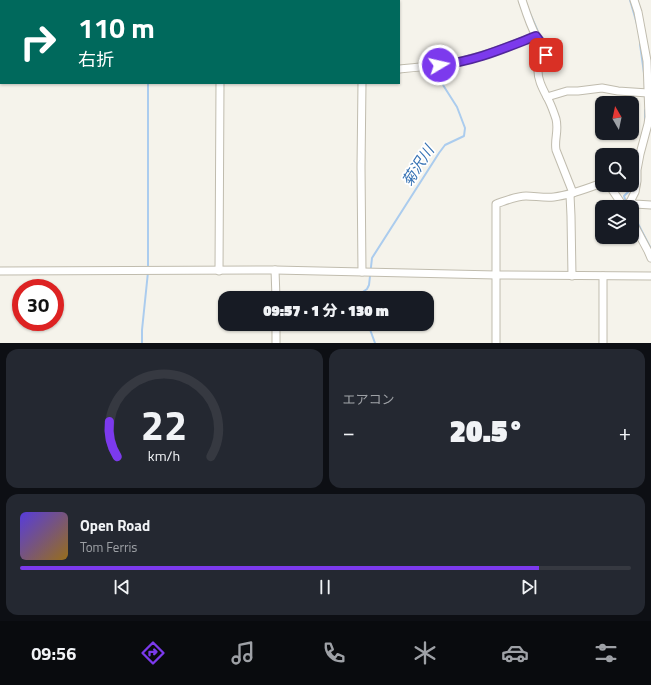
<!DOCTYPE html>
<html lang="ja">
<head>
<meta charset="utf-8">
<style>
  :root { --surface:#171b24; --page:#242831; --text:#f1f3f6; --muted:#9ea1a6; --line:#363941; --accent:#7c3aed }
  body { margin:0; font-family:"Titillium Web","Noto Sans JP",sans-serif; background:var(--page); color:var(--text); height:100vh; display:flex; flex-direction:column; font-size:15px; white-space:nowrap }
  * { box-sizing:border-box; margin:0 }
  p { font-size:13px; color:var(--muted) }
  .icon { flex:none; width:22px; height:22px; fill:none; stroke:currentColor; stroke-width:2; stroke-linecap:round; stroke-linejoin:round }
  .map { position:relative; height:343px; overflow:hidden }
  .side { display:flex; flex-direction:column; gap:6px; padding:6px; background:#0d0f14; flex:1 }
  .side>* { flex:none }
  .top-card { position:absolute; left:0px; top:0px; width:400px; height:84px; box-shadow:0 1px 3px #0004; background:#00695c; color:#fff; overflow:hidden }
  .needle { width:26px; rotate:351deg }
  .buttons { position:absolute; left:595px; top:96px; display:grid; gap:8px }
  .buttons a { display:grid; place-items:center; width:44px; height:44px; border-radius:8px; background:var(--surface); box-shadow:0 1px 3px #0004; font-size:20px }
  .speed { position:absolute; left:12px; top:279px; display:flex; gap:8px; font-size:20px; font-weight:700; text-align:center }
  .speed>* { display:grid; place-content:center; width:52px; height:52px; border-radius:50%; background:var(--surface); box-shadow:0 1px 3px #0004; line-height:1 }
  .speed .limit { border:6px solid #d22; background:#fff; color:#111 }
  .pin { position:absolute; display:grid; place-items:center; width:34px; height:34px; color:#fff; margin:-17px; border-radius:8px; box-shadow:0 2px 6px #0006 }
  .me { position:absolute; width:44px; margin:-22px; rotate:81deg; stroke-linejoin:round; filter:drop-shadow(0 0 3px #0008) }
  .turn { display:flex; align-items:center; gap:14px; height:84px; padding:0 12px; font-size:18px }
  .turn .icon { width:52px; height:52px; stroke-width:2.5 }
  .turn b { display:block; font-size:28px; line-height:34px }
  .big { font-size:30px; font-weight:800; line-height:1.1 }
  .side .widget { flex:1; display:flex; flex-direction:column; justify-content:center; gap:6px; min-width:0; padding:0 14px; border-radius:12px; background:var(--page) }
  .side .dial { align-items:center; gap:0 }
  .dial svg { height:104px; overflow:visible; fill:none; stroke:var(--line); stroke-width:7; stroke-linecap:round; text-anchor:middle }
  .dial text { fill:var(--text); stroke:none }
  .song { display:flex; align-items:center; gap:12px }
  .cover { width:48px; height:48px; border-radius:6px; background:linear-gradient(135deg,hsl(250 70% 55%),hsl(40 70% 35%)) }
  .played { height:4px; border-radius:2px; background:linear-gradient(90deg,var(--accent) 85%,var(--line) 85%) }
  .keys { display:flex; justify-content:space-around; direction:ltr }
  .heat { display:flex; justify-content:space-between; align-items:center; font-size:22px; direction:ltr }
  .side .tiles { flex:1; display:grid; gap:6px; grid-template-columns:1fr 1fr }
  .widget:last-child { grid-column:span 2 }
  .trip { position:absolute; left:218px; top:291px; width:216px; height:40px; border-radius:12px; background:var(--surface); box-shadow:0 1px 3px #0004; font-weight:800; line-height:40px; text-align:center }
  .menu { display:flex; height:64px; justify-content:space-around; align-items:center; background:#090b0e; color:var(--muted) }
  .menu .icon { width:28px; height:28px }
  .menu .selected { color:var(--accent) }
  .menu b { font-size:18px; color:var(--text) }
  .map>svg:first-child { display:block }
</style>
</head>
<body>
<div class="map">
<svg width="651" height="343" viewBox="0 0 651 343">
  <rect width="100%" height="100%" fill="#f5f3eb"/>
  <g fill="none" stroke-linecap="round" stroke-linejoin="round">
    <g stroke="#abccee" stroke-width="2">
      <path d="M 148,0 L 148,1"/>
      <path d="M 630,0 L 637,24"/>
      <path d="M 528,9 L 539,34"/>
      <path d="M 640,44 L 644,73"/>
      <path d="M 645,123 L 645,110"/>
      <path d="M 626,202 L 624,196 L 631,189 L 634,174"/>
      <path d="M 632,212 L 651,249"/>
      <path d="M 148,268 L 148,83"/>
      <path d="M 358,298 L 357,296 L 367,289 L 369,285 L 372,258 L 439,153 L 445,145 L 464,136 L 465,128 L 457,107 L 443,85 L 441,78 L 444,69 L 449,66"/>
      <path d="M 368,324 L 375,343"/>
      <path d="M 142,343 L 142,330 L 148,272"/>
    </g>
    <defs>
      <g id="street">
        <path d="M 219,0 L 219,1"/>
        <path d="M 362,0 L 362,1"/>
        <path d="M 522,0 C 526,12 530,25 536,36 C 541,44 549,54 547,64 L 538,68 C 537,80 544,91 549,101 C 552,107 554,113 556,119 C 559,131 554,139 556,150 L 573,193"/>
        <path d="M 399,69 C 422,67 447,65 469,59 C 492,54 514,44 536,36"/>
        <path d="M 547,97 L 567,91 L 578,91 L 602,88 L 618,91 L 648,93"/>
        <path d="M 609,185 L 623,206 L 630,202 L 635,192 L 637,181 L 637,170 L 640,154 L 648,124 L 649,117 L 647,61 L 638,12 L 634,0"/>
        <path d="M 570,195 L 571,216 L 572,276"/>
        <path d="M 630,202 L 635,204 L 651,205"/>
        <path d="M 632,221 L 648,251 L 651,258"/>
        <path d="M 275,270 L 276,298"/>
        <path d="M 0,271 L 275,270 L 496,275 L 651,276"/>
        <path d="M 219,271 L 220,83"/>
        <path d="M 362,272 L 361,167 L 362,83"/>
        <path d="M 603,276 L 603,343"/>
        <path d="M 276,324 L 276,343"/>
        <path d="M 496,343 L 496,204 C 505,201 516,196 526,196 C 535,196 544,198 554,197 C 571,195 586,189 602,183"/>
      </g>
    </defs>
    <use href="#street" stroke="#c0bcae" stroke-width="9"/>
    <use href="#street" stroke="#fff" stroke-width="7"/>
  </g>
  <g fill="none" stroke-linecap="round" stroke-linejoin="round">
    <defs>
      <path id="route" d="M 439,65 C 473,62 505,48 536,36 L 542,44 L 546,55"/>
    </defs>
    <use href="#route" stroke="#51269a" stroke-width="10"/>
    <use href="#route" stroke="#7c3aed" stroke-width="7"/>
  </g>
  <g text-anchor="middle" stroke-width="3.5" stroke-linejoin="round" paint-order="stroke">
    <g font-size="15" font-style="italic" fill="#3571b3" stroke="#fff">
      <text transform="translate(418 166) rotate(-57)" y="5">菊沢川</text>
    </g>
  </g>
</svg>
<div class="buttons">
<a><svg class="needle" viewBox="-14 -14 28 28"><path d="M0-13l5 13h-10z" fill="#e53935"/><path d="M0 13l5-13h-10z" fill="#9ea1a6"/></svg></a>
<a><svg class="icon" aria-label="search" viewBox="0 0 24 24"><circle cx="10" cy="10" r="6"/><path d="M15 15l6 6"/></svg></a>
<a><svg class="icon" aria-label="layers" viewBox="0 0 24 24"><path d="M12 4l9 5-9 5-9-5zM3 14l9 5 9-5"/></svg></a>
</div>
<div class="speed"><div class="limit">30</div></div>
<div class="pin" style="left:546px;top:55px;background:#d93025"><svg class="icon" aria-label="arrive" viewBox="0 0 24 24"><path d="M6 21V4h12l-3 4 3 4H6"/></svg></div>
<svg class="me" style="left:439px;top:65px" viewBox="-20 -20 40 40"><circle r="17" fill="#7c3aed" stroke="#fff" stroke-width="3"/><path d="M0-11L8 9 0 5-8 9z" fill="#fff"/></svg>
<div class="trip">09:57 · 1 分 · 130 m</div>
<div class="top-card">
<div class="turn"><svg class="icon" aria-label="right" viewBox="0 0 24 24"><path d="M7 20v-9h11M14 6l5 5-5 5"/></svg><div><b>110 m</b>右折</div></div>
</div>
</div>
<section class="side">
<div class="tiles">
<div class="widget dial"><svg viewBox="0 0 100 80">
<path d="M14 69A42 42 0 1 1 86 69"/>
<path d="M14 69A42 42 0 0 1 8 42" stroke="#7c3aed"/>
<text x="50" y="56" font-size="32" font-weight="700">22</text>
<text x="50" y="72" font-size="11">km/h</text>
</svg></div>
<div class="widget"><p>エアコン</p>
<div class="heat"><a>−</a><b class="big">20.5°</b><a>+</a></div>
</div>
<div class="widget">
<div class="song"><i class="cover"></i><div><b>Open Road</b><p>Tom Ferris</p></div></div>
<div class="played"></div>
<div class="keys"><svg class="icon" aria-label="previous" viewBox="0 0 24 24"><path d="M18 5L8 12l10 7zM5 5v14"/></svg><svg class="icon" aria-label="pause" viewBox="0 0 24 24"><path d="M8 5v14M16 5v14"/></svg><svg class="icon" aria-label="next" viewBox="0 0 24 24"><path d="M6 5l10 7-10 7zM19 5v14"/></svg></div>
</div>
</div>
</section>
<nav class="menu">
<b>09:56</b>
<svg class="icon selected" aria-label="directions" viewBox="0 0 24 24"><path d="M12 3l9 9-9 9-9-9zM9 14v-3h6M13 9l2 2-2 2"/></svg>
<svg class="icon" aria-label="music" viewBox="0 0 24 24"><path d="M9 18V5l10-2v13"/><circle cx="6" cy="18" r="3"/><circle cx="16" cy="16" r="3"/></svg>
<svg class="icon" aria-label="phone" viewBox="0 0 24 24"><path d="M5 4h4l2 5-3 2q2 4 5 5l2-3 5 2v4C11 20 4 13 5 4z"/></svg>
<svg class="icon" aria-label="climate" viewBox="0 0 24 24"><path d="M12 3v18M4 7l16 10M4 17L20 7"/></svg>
<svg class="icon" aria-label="car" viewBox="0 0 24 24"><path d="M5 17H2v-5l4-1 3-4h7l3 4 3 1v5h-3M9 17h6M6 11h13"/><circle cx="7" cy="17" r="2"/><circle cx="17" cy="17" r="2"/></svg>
<svg class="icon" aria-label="filters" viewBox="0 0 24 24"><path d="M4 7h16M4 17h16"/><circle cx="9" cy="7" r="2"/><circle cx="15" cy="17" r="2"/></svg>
</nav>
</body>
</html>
